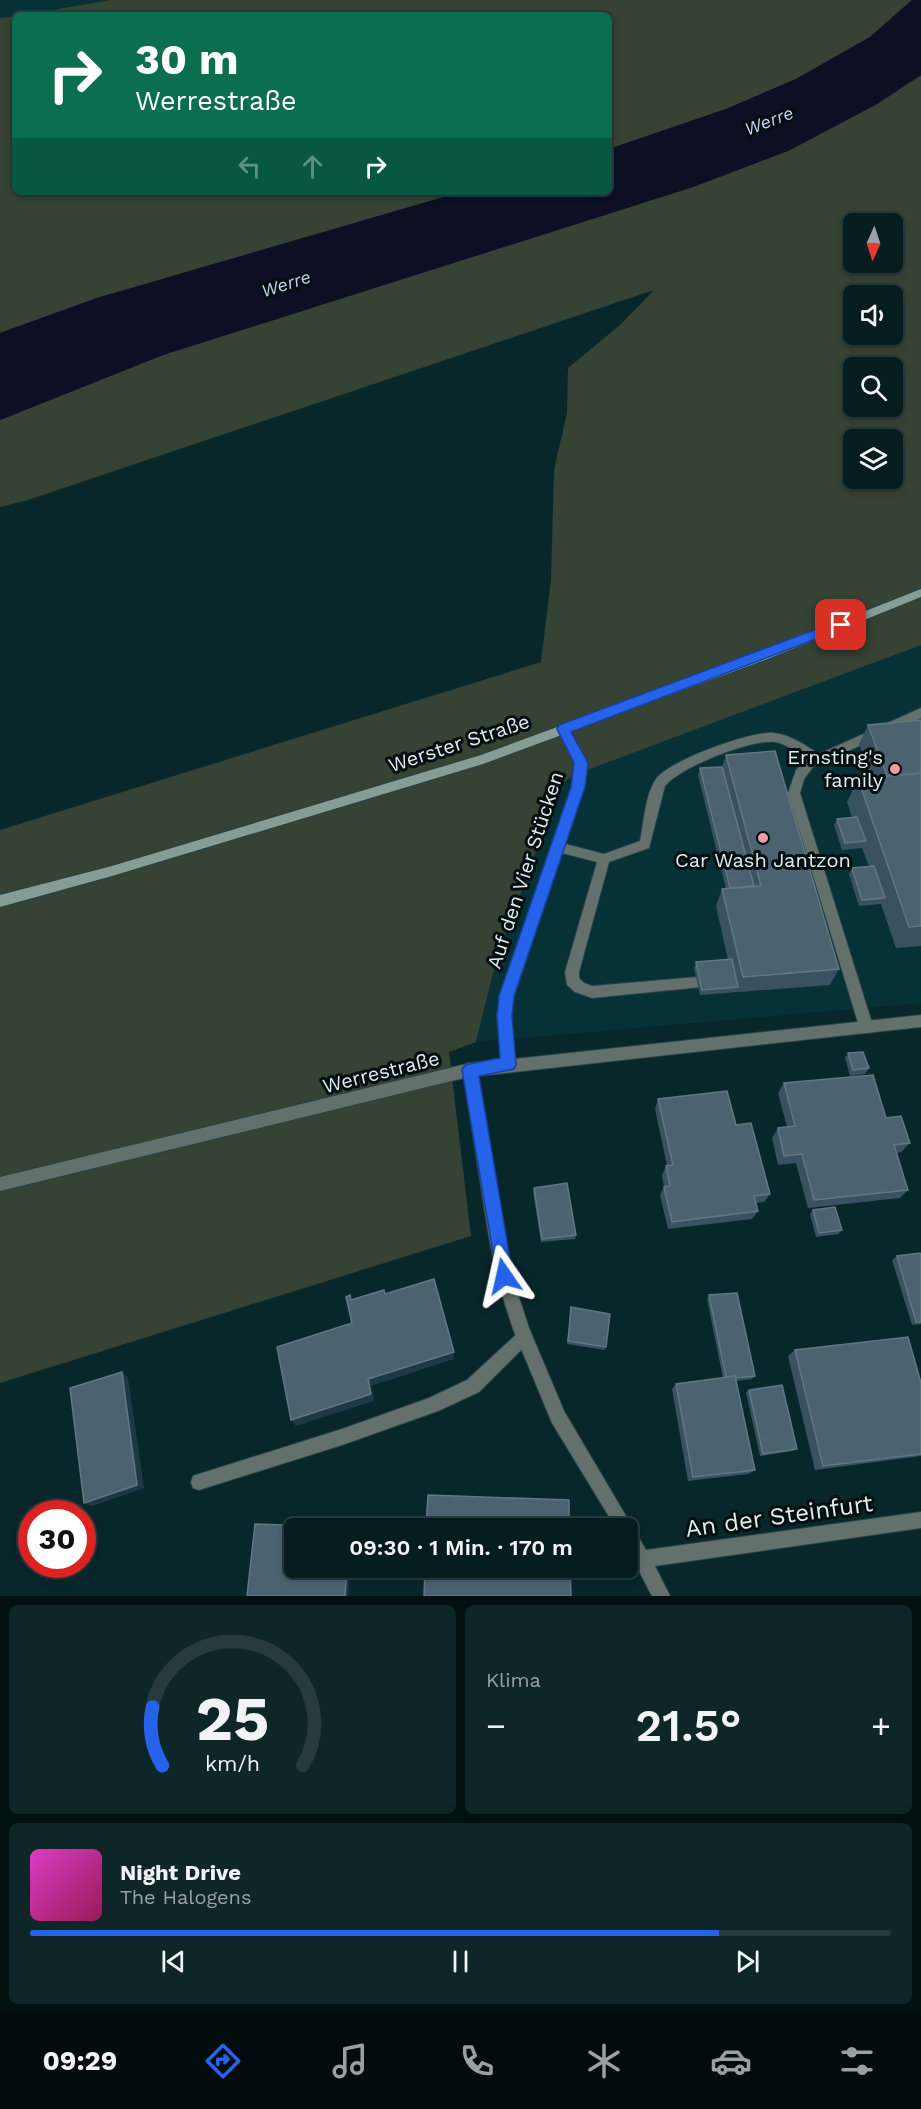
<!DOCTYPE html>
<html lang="de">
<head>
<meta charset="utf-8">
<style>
  :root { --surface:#061d20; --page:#0f2629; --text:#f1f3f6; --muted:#98a2a5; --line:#273b3e; --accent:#2563eb }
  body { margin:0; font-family:"Work Sans",sans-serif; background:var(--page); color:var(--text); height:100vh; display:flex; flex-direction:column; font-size:22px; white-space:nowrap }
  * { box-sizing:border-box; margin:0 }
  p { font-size:20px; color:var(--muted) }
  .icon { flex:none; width:33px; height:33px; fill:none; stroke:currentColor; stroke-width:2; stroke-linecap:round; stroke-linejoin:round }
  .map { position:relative; height:1596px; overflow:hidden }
  .sheet { display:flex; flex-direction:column; gap:9px; padding:9px; background:#031012; flex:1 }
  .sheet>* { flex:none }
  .top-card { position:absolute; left:12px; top:12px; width:600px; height:183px; border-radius:9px; box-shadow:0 3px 9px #0003,0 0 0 2px var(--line); background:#0b6e4f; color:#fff; overflow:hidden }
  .needle { width:39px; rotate:183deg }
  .fabs { position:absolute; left:843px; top:213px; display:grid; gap:12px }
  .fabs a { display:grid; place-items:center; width:60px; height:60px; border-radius:9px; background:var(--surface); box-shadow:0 3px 9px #0003,0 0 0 2px var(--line); font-size:30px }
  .speed { position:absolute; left:18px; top:1500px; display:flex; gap:12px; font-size:30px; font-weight:700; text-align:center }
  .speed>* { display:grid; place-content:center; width:78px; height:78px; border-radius:50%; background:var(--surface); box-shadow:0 3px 9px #0003,0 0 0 2px var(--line); line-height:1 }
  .speed .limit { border:9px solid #d22; background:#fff; color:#111 }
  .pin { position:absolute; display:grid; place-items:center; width:51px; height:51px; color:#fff; margin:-26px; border-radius:12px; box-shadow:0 3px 9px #0006 }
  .me { position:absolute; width:66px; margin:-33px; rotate:349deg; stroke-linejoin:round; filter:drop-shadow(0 0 4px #0008) }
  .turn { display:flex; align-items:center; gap:21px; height:126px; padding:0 24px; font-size:27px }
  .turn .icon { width:78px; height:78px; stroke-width:2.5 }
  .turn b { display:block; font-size:42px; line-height:51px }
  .lanes { display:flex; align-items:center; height:57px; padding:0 24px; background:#0003; justify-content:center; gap:30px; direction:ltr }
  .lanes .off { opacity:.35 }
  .big { font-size:45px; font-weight:600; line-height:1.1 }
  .sheet .widget { flex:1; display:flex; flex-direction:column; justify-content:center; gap:9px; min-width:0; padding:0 21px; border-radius:9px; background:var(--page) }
  .sheet .dial { align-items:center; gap:0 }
  .dial svg { height:156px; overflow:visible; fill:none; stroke:var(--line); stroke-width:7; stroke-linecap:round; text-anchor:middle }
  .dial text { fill:var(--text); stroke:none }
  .song { display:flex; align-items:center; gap:18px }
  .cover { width:72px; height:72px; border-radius:9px; background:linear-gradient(135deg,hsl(310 70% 55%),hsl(330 70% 35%)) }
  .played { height:6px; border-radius:3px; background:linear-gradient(90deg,var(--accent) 80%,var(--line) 80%) }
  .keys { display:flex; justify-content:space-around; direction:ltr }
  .heat { display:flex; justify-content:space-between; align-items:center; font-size:33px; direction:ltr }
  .sheet .tiles { flex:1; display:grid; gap:9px; grid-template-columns:1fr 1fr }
  .widget:last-child { grid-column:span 2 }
  .trip { position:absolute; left:284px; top:1518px; width:354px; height:60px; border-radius:9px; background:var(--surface); box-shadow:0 3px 9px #0003,0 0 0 2px var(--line); font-weight:600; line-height:60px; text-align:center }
  .tab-bar { display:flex; height:96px; justify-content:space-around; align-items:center; background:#020c0d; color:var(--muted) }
  .tab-bar .icon { width:42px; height:42px }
  .tab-bar .selected { color:var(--accent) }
  .tab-bar b { font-size:27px; color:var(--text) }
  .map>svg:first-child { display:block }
</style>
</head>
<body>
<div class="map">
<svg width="921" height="1596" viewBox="0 0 921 1596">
  <rect width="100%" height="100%" fill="#08272b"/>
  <g fill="#063237">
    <path d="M 0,0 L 110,0 L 0,18 Z"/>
    <path d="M 921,645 L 921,1003 L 477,1042 L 497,958 L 561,784 L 574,775 Z"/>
  </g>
  <g fill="#364233" fill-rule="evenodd">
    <path d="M 110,0 L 912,0 L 870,37 L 796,79 L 726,109 L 609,149 L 609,15 L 22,15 Z"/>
    <path d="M 15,16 L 15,192 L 461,192 L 97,298 L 0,333 L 0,18 Z"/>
    <path d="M 921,75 L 921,645 L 574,775 L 561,784 L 497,958 L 476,1042 L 449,1052 L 471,1236 L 0,1383 L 0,830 L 541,662 L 551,580 L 554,470 L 567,413 L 568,368 L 621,324 L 654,290 L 28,500 L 0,507 L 0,420 L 163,355 L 693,187 L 788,151 L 877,104 ZM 854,224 L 892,224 L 892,262 L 854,262 ZM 854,296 L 892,296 L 892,334 L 854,334 ZM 854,368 L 892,368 L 892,406 L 854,406 ZM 854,440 L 892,440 L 892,478 L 854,478 Z"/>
  </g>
  <path fill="#0d1025" d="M 912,0 L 921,0 L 921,75 L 877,104 L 788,151 L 693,187 L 163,355 L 0,420 L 0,333 L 97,298 L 461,192 L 609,192 L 609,149 L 726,109 L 796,79 L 870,37 Z"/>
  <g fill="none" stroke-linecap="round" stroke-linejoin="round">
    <defs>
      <g id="service">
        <path d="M 921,708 L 921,718 L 813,767 L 804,779 L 800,793 L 873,1026 L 871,1030 L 866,1032 L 861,1030 L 859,1026 L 788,793 L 796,770 L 808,759 C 798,753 787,744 775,742 C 751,739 680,767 665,786 L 649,848 L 609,862 L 579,972 L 579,978 L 584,983 L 592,986 L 697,977 L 702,979 L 704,983 L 702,987 L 592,998 L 575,992 L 567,985 L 565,972 L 597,862 L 554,851 L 552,847 L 554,843 L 558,842 L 604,854 L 640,841 C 644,822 645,795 656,779 C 668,761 753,730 774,733 C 791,735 805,745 819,754 Z"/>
        <path d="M 524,1329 L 529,1332 L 532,1337 L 529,1342 L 479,1392 L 438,1411 L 342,1445 L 199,1490 L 193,1488 L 191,1482 L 193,1476 L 199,1474 L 342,1429 L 429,1398 L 467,1380 L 519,1332 Z"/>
      </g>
      <path id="minor" d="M 563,724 L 567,726 L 587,763 L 584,787 L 514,996 L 511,1016 L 514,1059 L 921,1015 L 921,1027 L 478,1076 L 501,1225 L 512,1276 L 529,1328 L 564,1411 L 646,1550 L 921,1512 L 921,1528 L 655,1566 L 670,1596 L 652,1596 L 627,1548 L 627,1528 L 616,1528 L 552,1423 L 513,1329 L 496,1276 L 487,1225 L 464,1078 L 0,1191 L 0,1177 L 470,1063 L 501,1060 L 497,1016 L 500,996 L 572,787 L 575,763 L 557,729 Z"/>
      <path id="secondary" d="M 921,589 L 921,597 L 765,660 L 483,764 L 112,876 L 0,907 L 0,895 L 112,866 L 481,755 L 757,654 Z"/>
    </defs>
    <use href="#service" stroke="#264347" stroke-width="2"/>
    <use href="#minor" stroke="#264347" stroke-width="2"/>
    <use href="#secondary" stroke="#264347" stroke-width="2"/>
    <use href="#service" fill="#63706c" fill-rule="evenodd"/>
    <use href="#minor" fill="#63706c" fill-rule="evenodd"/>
    <use href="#secondary" fill="#889c96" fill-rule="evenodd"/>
  </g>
  <g fill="#395161">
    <path d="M 921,720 L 921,946 L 896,948 L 881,904 L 859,906 L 849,874 L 852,868 L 869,866 L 862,848 L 842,850 L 834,825 L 837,819 L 852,817 L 847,802 L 858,779 L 871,777 L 859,744 L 868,725 Z"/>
    <path d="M 726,755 L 839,969 L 830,985 L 700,995 L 694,968 L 696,962 L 728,960 L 716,906 L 722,889 L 726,889 L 698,775 L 700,768 L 722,767 Z"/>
    <path d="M 848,1053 L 869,1068 L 865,1074 L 850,1076 L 845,1058 Z"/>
    <path d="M 784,1083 L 886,1118 L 910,1143 L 901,1152 L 897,1153 L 908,1190 L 900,1198 L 808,1208 L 796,1163 L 778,1165 L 772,1138 L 778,1128 L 787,1127 L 778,1093 Z"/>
    <path d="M 658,1099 L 736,1125 L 770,1194 L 764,1202 L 756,1203 L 758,1211 L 752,1219 L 668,1229 L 660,1195 L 664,1187 L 662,1175 L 666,1166 L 667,1166 L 655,1109 Z"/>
    <path d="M 534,1188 L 576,1235 L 575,1239 L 541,1242 L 533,1192 Z"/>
    <path d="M 813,1210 L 842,1230 L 838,1234 L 816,1237 L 810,1214 Z"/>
    <path d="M 897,1256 L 921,1256 L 921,1324 L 912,1325 L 892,1260 Z"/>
    <path d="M 709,1295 L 755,1376 L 752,1379 L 736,1381 L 755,1470 L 748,1474 L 688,1481 L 672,1389 L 676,1384 L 723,1378 L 707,1299 Z"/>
    <path d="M 571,1307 L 606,1347 L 605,1350 L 567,1344 Z"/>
    <path d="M 795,1350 L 921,1383 L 921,1456 L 815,1470 L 788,1356 Z"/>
    <path d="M 749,1390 L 797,1449 L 793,1451 L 760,1456 L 746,1392 Z"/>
  </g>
  <g fill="#1e3945">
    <path d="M 454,1352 L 454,1359 L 371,1386 L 374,1401 L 296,1426 L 291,1420 L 368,1379 Z"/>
    <path d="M 122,1372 L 128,1378 L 144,1488 L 92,1506 L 84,1503 Z"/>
    <path d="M 347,1568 L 350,1568 L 348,1596 L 345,1596 Z"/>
  </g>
  <g fill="#4b6270" stroke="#627784" stroke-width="1.5">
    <path d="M 921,720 L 921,773 L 887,776 L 868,725 Z"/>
    <path d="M 775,751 L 839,969 L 743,977 L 722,889 L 761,886 L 726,755 Z"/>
    <path d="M 722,767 L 754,886 L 730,888 L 700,768 Z"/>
    <path d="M 921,773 L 921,926 L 909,927 L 858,779 Z"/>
    <path d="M 857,817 L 866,841 L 845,843 L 837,819 Z"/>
    <path d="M 874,866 L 885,898 L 862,900 L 852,868 Z"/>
    <path d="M 732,959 L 738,987 L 702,990 L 696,962 Z"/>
    <path d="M 863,1052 L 869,1068 L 853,1070 L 848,1053 Z"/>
    <path d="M 873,1075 L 886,1118 L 901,1116 L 910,1143 L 894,1145 L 908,1190 L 814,1200 L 802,1154 L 784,1156 L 778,1128 L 795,1126 L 784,1083 Z"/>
    <path d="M 727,1091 L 736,1125 L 751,1123 L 770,1194 L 754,1196 L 758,1211 L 672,1222 L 664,1187 L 670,1186 L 666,1166 L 673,1165 L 658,1099 Z"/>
    <path d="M 567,1183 L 576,1235 L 542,1239 L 534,1188 Z"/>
    <path d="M 835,1207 L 842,1230 L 819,1233 L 813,1210 Z"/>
    <path d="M 920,1253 L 921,1256 L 921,1322 L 916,1322 L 897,1256 Z"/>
    <path d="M 434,1279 L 454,1352 L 368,1379 L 371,1394 L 291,1420 L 277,1347 L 352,1323 L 346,1297 L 350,1295 L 351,1300 L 384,1290 L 385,1294 Z"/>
    <path d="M 737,1293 L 755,1376 L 735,1378 L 735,1376 L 726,1377 L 709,1295 Z"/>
    <path d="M 571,1307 L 610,1314 L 606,1347 L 568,1341 Z"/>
    <path d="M 908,1337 L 921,1383 L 921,1454 L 823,1466 L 795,1350 Z"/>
    <path d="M 122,1372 L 137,1485 L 84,1503 L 70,1388 Z"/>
    <path d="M 735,1376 L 755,1470 L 693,1477 L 676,1384 Z"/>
    <path d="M 782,1385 L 797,1449 L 763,1454 L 749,1390 Z"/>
    <path d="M 428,1495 L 569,1500 L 569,1528 L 426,1528 Z"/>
    <path d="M 255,1524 L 350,1527 L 350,1528 L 294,1528 L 294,1568 L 347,1568 L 345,1596 L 247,1596 Z"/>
    <path d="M 425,1568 L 570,1568 L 571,1596 L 424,1596 Z"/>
  </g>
  <path fill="#2563eb" stroke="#184099" stroke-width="1.5" d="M 841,620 L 847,625 L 845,628 L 571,732 L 588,763 L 585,787 L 514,996 L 512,1016 L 516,1064 L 514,1069 L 479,1076 L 513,1276 L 510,1282 L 504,1285 L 498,1282 L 462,1070 L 465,1065 L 500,1058 L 497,1016 L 499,996 L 571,787 L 574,763 L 557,729 L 559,725 Z"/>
  <g fill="#f49aa2" stroke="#030e0f" stroke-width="2">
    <circle cx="895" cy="769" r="6"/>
    <circle cx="763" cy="838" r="6"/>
  </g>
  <g text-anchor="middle" stroke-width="6" stroke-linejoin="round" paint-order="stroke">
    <g font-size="18" font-style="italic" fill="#c6d1fa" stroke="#030e0f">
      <text transform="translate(769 121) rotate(-21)" y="6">Werre</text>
      <text transform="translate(286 284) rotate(-18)" y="6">Werre</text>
    </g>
    <g font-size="20" fill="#ddedf0" stroke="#030e0f">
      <text transform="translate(459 743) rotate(-18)" y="7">Werster Straße</text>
      <text transform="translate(525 870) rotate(-72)" y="7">Auf den Vier Stücken</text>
      <text transform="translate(381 1072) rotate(-14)" y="7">Werrestraße</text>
    </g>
    <g font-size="20" fill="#ddedf0" stroke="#030e0f" text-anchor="end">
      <text x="883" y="764">Ernsting's<tspan x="883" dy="23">family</tspan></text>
      <text x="763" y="867" text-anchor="middle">Car Wash Jantzon</text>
    </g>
    <g font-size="24" fill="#ddedf0" stroke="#030e0f">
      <text transform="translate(779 1516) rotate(-8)" y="8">An der Steinfurt</text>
    </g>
  </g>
</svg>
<div class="fabs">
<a><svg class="needle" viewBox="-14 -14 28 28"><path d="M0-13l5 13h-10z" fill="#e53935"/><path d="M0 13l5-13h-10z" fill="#98a2a5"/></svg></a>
<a><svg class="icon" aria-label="sound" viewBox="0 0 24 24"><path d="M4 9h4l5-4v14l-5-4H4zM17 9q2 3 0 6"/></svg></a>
<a><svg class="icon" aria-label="search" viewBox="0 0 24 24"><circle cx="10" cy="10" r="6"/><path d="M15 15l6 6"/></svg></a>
<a><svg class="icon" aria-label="layers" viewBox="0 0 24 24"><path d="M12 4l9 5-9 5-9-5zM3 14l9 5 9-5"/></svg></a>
</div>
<div class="speed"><div class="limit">30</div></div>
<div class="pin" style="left:841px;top:625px;background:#d93025"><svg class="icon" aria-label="arrive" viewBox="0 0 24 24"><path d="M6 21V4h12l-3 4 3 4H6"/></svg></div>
<svg class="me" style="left:504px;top:1276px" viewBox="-20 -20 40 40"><path d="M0-17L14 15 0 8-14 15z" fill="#2563eb" stroke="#fff" stroke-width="4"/></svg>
<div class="trip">09:30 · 1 Min. · 170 m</div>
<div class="top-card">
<div class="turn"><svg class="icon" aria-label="right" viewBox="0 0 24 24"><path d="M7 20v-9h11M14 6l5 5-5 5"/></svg><div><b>30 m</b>Werrestraße</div></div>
<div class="lanes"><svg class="icon off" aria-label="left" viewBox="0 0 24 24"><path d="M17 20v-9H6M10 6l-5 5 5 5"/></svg><svg class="icon off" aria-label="ahead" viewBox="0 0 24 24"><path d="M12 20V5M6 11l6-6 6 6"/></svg><svg class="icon" aria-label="right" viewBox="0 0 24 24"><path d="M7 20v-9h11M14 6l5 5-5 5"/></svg></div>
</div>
</div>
<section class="sheet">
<div class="tiles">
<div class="widget dial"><svg viewBox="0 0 100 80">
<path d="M14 69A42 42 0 1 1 86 69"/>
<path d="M14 69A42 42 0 0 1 9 39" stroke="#2563eb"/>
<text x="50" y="56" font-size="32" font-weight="700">25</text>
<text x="50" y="72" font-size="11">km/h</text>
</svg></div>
<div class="widget"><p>Klima</p>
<div class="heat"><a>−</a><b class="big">21.5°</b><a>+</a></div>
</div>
<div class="widget">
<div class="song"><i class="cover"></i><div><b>Night Drive</b><p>The Halogens</p></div></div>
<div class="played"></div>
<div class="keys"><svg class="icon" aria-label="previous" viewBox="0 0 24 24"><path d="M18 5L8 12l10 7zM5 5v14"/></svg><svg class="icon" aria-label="pause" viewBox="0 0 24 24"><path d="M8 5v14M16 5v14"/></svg><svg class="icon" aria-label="next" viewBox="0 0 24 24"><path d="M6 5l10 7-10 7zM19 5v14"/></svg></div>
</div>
</div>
</section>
<nav class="tab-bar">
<b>09:29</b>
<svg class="icon selected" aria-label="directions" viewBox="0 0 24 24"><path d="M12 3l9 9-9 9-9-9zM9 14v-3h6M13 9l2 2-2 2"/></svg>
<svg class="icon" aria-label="music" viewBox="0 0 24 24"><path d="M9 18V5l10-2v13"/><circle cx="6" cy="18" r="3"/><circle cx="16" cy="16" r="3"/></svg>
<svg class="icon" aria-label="phone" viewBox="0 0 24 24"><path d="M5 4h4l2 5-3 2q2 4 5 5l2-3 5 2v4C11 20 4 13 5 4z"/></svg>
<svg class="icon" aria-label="climate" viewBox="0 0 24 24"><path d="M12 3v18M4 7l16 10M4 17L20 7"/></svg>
<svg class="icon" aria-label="car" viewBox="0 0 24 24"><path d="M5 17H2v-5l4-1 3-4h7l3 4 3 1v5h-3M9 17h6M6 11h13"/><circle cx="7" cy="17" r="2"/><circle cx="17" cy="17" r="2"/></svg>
<svg class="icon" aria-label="filters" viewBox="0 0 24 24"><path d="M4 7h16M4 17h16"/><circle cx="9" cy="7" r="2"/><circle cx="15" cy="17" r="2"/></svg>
</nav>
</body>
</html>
